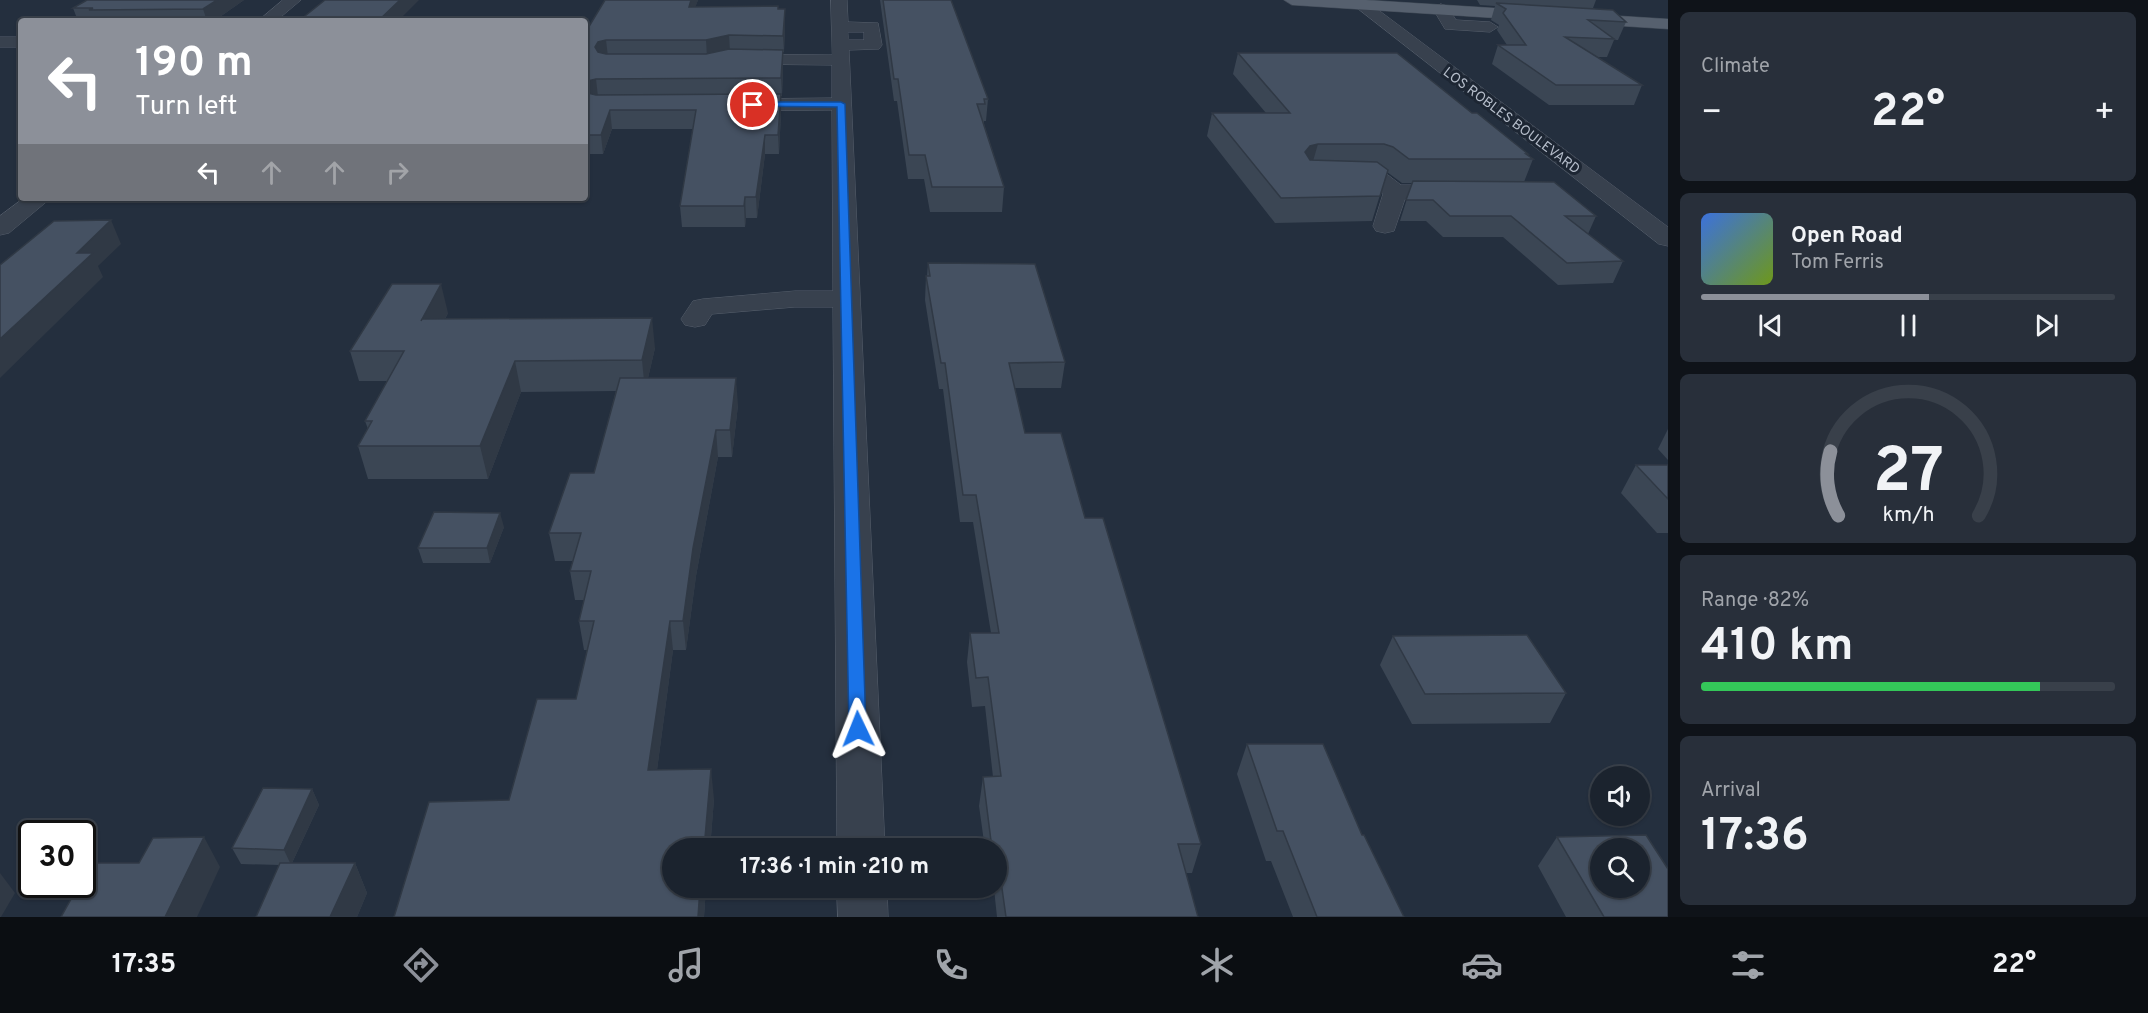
<!DOCTYPE html>
<html lang="en">
<head>
<meta charset="utf-8">
<style>
  :root { --surface:#1b232e; --page:#282f3a; --text:#f1f3f6; --muted:#a0a4aa; --line:#39404a; --accent:#8c9099 }
  body { margin:0; font-family:Overpass,sans-serif; background:var(--page); color:var(--text); height:100vh; display:flex; flex-direction:column; font-size:22px; white-space:nowrap }
  * { box-sizing:border-box; margin:0 }
  p { font-size:20px; color:var(--muted) }
  .icon { flex:none; width:33px; height:33px; fill:none; stroke:currentColor; stroke-width:2; stroke-linecap:round; stroke-linejoin:round }
  .map { position:relative; flex:1; overflow:hidden }
  .panel { display:flex; flex-direction:column; gap:12px; padding:12px; background:#0f1319; width:480px }
  .panel>* { flex:none }
  .banner { position:absolute; left:18px; top:18px; width:570px; height:183px; border-radius:6px; box-shadow:0 2px 4px #0004,0 0 0 2px var(--line); background:#8c9099; color:#fff; overflow:hidden }
  .controls { position:absolute; left:1590px; top:766px; display:grid; gap:12px }
  .controls a { display:grid; place-items:center; width:60px; height:60px; border-radius:50%; background:var(--surface); box-shadow:0 2px 4px #0004,0 0 0 2px var(--line); font-size:30px }
  .speed { position:absolute; left:18px; top:820px; display:flex; gap:12px; font-size:30px; font-weight:700; text-align:center }
  .speed>* { display:grid; place-content:center; width:78px; height:78px; border-radius:50%; background:var(--surface); box-shadow:0 2px 4px #0004,0 0 0 2px var(--line); line-height:1 }
  .speed .limit { border:3px solid #111; border-radius:9px; background:#fff; color:#111 }
  .pin { position:absolute; display:grid; place-items:center; width:51px; height:51px; color:#fff; margin:-26px; border:3px solid #fff; border-radius:50%; box-shadow:0 2px 6px #0007 }
  .me { position:absolute; width:66px; margin:-33px; rotate:358deg; stroke-linejoin:round; filter:drop-shadow(0 0 4px #0008) }
  .turn { display:flex; align-items:center; gap:21px; height:126px; padding:0 18px; font-size:27px }
  .turn .icon { width:78px; height:78px; stroke-width:2.5 }
  .turn b { display:block; font-size:42px; line-height:51px }
  .lanes { display:flex; align-items:center; height:57px; padding:0 18px; background:#0003; justify-content:center; gap:30px; direction:ltr }
  .lanes .off { opacity:.35 }
  .big { font-size:45px; font-weight:700; line-height:1.1 }
  .panel .card { flex:1; display:flex; flex-direction:column; justify-content:center; gap:9px; min-width:0; padding:0 21px; border-radius:9px; background:var(--page) }
  .panel .dial { align-items:center; gap:0 }
  .dial svg { height:156px; overflow:visible; fill:none; stroke:var(--line); stroke-width:7; stroke-linecap:round; text-anchor:middle }
  .dial text { fill:var(--text); stroke:none }
  .song { display:flex; align-items:center; gap:18px }
  .cover { width:72px; height:72px; border-radius:9px; background:linear-gradient(135deg,hsl(220 70% 55%),hsl(80 70% 35%)) }
  .played { height:6px; border-radius:3px; background:linear-gradient(90deg,var(--accent) 55%,var(--line) 55%) }
  .keys { display:flex; justify-content:space-around; direction:ltr }
  .heat { display:flex; justify-content:space-between; align-items:center; font-size:33px; direction:ltr }
  .charge { height:9px; border-radius:4px; background:linear-gradient(90deg,#34c759 82%,var(--line) 0) }
  .trip { position:absolute; left:662px; top:838px; width:345px; height:60px; border-radius:30px; background:var(--surface); box-shadow:0 2px 4px #0004,0 0 0 2px var(--line); font-weight:700; line-height:60px; text-align:center }
  .dock { display:flex; height:96px; justify-content:space-around; align-items:center; background:#0b0e12; color:var(--muted) }
  .dock .icon { width:42px; height:42px }
  .dock .on { color:var(--accent) }
  .dock b { font-size:27px; color:var(--text) }
  main { display:flex; flex:1; min-height:0 }
  .map>svg:first-child { display:block }
</style>
</head>
<body>
<main>
<div class="map">
<svg width="1668" height="917" viewBox="0 0 1668 917">
  <rect width="100%" height="100%" fill="#242f3e"/>
  <g fill="none" stroke-linecap="round" stroke-linejoin="round">
    <defs>
      <g id="minor">
        <path d="M 283,0 L 301,0 L 276,21 L 258,21 Z"/>
        <path d="M 831,0 L 847,0 L 848,22 L 878,23 L 882,45 L 879,49 L 849,50 L 885,849 L 837,849 L 833,307 L 795,307 L 712,314 L 705,325 L 695,327 L 685,325 L 681,319 L 693,301 L 703,299 L 795,291 L 833,291 L 832,110 L 735,111 L 728,109 L 725,105 L 728,101 L 735,99 L 832,98 L 832,65 L 737,64 L 731,63 L 728,59 L 731,55 L 737,54 L 832,55 ZM 848,32 L 864,32 L 864,40 L 849,40 Z"/>
        <path d="M 1347,0 L 1365,0 L 1668,227 L 1668,246 L 1659,244 Z"/>
        <path d="M 1441,4 L 1447,6 L 1456,20 L 1490,22 L 1498,27 L 1490,32 L 1445,29 L 1433,9 Z"/>
        <rect x="0" y="37" width="21" height="10"/>
        <path d="M 1341,170 L 1384,172 L 1401,185 L 1453,185 L 1461,187 L 1464,192 L 1461,197 L 1405,199 L 1394,231 L 1385,233 L 1376,231 L 1373,226 L 1383,194 L 1371,184 L 1333,182 L 1330,177 L 1333,172 Z"/>
        <path d="M 24,198 L 51,198 L 9,233 L 0,235 L 0,216 Z"/>
        <path d="M 837,888 L 887,888 L 888,917 L 838,917 Z"/>
      </g>
      <path id="major" d="M 1284,0 L 1366,0 L 1668,19 L 1668,29 L 1292,5 Z"/>
    </defs>
    <use href="#minor" stroke="#565f6c" stroke-width="1"/>
    <use href="#major" stroke="#414a57" stroke-width="1"/>
    <use href="#minor" fill="#38414e" fill-rule="evenodd"/>
    <use href="#major" fill="#56606e" fill-rule="evenodd"/>
  </g>
  <g fill="#3b4654">
    <path d="M 244,0 L 214,21 L 78,21 L 73,8 Z"/>
    <path d="M 605,0 L 698,0 L 695,7 L 785,9 L 785,25 L 784,52 L 783,52 L 783,67 L 782,96 L 781,96 L 781,112 L 779,154 L 765,154 L 757,218 L 746,218 L 745,227 L 682,227 L 680,206 L 693,129 L 612,129 L 603,154 L 585,154 L 585,33 Z"/>
    <path d="M 880,0 L 951,0 L 988,99 L 986,121 L 984,121 L 984,124 L 1004,187 L 1002,212 L 930,212 L 924,179 L 908,179 L 897,101 L 894,101 Z"/>
    <path d="M 1477,0 L 1596,0 L 1593,8 L 1626,22 L 1618,40 L 1614,40 L 1607,57 L 1597,57 L 1642,85 L 1634,105 L 1549,105 L 1492,64 L 1498,45 L 1507,45 L 1497,30 L 1499,25 L 1491,20 L 1495,6 L 1480,5 Z"/>
    <path d="M 1238,53 L 1472,113 L 1528,154 L 1528,156 L 1533,159 L 1524,182 L 1596,216 L 1588,234 L 1623,261 L 1613,283 L 1558,285 L 1503,237 L 1443,237 L 1426,221 L 1400,221 L 1412,183 L 1402,183 L 1387,172 L 1372,221 L 1275,223 L 1207,136 L 1212,113 L 1266,113 L 1233,74 Z"/>
    <path d="M 928,263 L 1065,362 L 1061,388 L 1015,388 L 1025,433 L 1085,518 L 1201,844 L 1192,873 L 1186,873 L 1198,917 L 997,917 L 994,889 L 990,889 L 989,888 L 996,888 L 996,849 L 985,849 L 979,806 L 983,777 L 993,777 L 985,706 L 972,707 L 967,662 L 970,633 L 991,633 L 973,522 L 960,522 L 943,389 L 939,389 L 925,300 L 926,276 L 927,276 Z"/>
    <path d="M 448,313 L 445,319 L 655,348 L 648,378 L 738,405 L 732,457 L 718,457 L 696,576 L 686,650 L 673,650 L 657,770 L 714,799 L 710,849 L 672,849 L 706,888 L 704,917 L 394,917 L 509,800 L 576,699 L 587,650 L 584,650 L 579,621 L 584,600 L 575,600 L 570,571 L 573,561 L 555,561 L 549,533 L 594,473 L 616,391 L 521,392 L 488,479 L 368,479 L 358,446 L 368,429 L 365,421 L 387,381 L 359,381 L 350,351 Z"/>
    <path d="M 1668,429 L 1668,460 L 1658,449 Z"/>
    <path d="M 1636,465 L 1668,465 L 1668,533 L 1657,533 L 1621,493 Z"/>
    <path d="M 504,527 L 490,563 L 423,563 L 418,548 Z"/>
    <path d="M 1393,636 L 1566,693 L 1550,723 L 1412,724 L 1380,665 Z"/>
    <path d="M 1247,744 L 1362,835 L 1404,917 L 1293,917 L 1271,861 L 1266,861 L 1237,774 Z"/>
    <path d="M 312,789 L 319,805 L 292,863 L 355,863 L 367,893 L 357,917 L 256,917 L 279,865 L 241,864 L 232,848 Z"/>
    <path d="M 1557,837 L 1668,917 L 1566,917 L 1538,866 Z"/>
  </g>
  <g fill="#303945">
    <path d="M 217,0 L 244,0 L 214,21 L 207,21 L 203,9 Z"/>
    <path d="M 400,0 L 419,0 L 398,21 L 378,21 Z"/>
    <path d="M 691,0 L 698,0 L 690,22 L 689,7 Z"/>
    <path d="M 785,9 L 785,25 L 784,52 L 783,36 Z"/>
    <path d="M 729,35 L 730,52 L 707,57 L 706,40 Z"/>
    <path d="M 606,40 L 608,57 L 600,59 L 595,47 L 598,42 Z"/>
    <path d="M 783,50 L 783,67 L 782,96 L 781,78 Z"/>
    <path d="M 596,79 L 598,97 L 585,99 L 585,85 L 588,81 Z"/>
    <path d="M 781,94 L 781,112 L 779,154 L 778,135 Z"/>
    <path d="M 610,110 L 612,129 L 603,154 L 601,135 Z"/>
    <path d="M 765,135 L 765,154 L 757,218 L 756,197 Z"/>
    <path d="M 1318,144 L 1311,168 L 1305,152 L 1310,146 Z"/>
    <path d="M 745,197 L 746,218 L 745,227 L 744,206 Z"/>
    <path d="M 111,220 L 121,244 L 98,266 L 103,277 L 0,378 L 0,339 L 77,253 Z"/>
    <path d="M 441,284 L 448,313 L 428,351 L 421,321 Z"/>
    <path d="M 652,318 L 655,348 L 645,391 L 642,360 Z"/>
    <path d="M 515,361 L 521,392 L 488,479 L 480,446 Z"/>
    <path d="M 736,378 L 738,405 L 732,457 L 730,430 Z"/>
    <path d="M 716,430 L 718,457 L 696,576 L 686,650 L 683,621 L 693,548 Z"/>
    <path d="M 500,513 L 504,527 L 490,563 L 487,548 Z"/>
    <path d="M 670,621 L 673,650 L 653,800 L 648,770 Z"/>
    <path d="M 711,769 L 714,799 L 710,849 L 704,849 Z"/>
    <path d="M 312,789 L 319,805 L 291,865 L 284,850 Z"/>
    <path d="M 204,837 L 220,867 L 197,917 L 165,917 Z"/>
    <path d="M 355,863 L 367,893 L 357,917 L 330,917 Z"/>
    <path d="M 0,873 L 15,893 L 1,917 L 0,917 Z"/>
    <path d="M 700,888 L 706,888 L 704,917 L 698,917 Z"/>
  </g>
  <g fill="#455162" stroke="#303945" stroke-width="1.5" fill-rule="evenodd">
    <path d="M 87,0 L 217,0 L 203,9 L 89,10 L 93,8 L 73,8 Z"/>
    <path d="M 325,0 L 400,0 L 378,21 L 300,20 Z"/>
    <path d="M 605,0 L 691,0 L 689,7 L 778,6 L 778,9 L 785,9 L 783,36 L 729,35 L 706,40 L 606,40 L 598,42 L 595,47 L 598,52 L 606,54 L 706,54 L 729,49 L 783,50 L 781,78 L 596,79 L 588,81 L 585,85 L 585,33 Z"/>
    <path d="M 883,0 L 951,0 L 988,99 L 984,99 L 985,104 L 977,104 L 1004,187 L 932,187 L 925,155 L 909,155 L 898,79 L 894,79 Z"/>
    <path d="M 1496,3 L 1613,10 L 1626,22 L 1588,20 L 1614,39 L 1565,37 L 1642,85 L 1556,85 L 1498,45 L 1526,45 L 1503,13 L 1506,9 Z"/>
    <path d="M 1238,53 L 1397,53 L 1472,113 L 1477,113 L 1528,154 L 1526,154 L 1533,159 L 1409,159 L 1393,147 L 1384,144 L 1318,144 L 1310,146 L 1305,152 L 1310,160 L 1377,162 L 1388,170 L 1380,196 L 1281,198 L 1212,113 L 1290,113 Z"/>
    <path d="M 585,89 L 588,93 L 596,95 L 781,94 L 778,135 L 765,135 L 756,197 L 745,197 L 744,206 L 680,206 L 696,110 L 610,110 L 601,135 L 585,135 Z"/>
    <path d="M 1413,181 L 1554,182 L 1596,216 L 1565,216 L 1623,261 L 1567,263 L 1511,216 L 1450,216 L 1433,200 L 1406,200 Z"/>
    <path d="M 111,220 L 77,253 L 93,253 L 0,339 L 0,265 L 54,221 Z"/>
    <path d="M 928,263 L 1035,264 L 1065,362 L 1009,363 L 1025,433 L 1061,433 L 1085,518 L 1103,518 L 1201,844 L 1178,844 L 1198,917 L 1006,917 L 998,860 L 996,860 L 996,849 L 992,849 L 983,777 L 1001,776 L 988,677 L 976,678 L 970,633 L 999,633 L 976,495 L 963,495 L 945,363 L 941,363 L 926,276 L 930,276 Z"/>
    <path d="M 392,284 L 441,284 L 421,321 L 422,319 L 652,318 L 642,360 L 515,361 L 480,446 L 358,446 L 372,421 L 365,421 L 404,351 L 350,351 Z"/>
    <path d="M 620,378 L 736,378 L 730,430 L 716,430 L 693,548 L 683,621 L 670,621 L 648,770 L 711,769 L 704,849 L 672,849 L 672,888 L 700,888 L 698,917 L 394,917 L 429,802 L 509,800 L 537,699 L 576,699 L 594,621 L 579,621 L 591,571 L 570,571 L 581,533 L 549,533 L 570,473 L 594,473 Z"/>
    <path d="M 1636,465 L 1668,465 L 1668,499 Z"/>
    <path d="M 434,512 L 500,513 L 487,548 L 418,548 Z"/>
    <path d="M 1527,635 L 1566,693 L 1425,694 L 1393,636 Z"/>
    <path d="M 1247,744 L 1323,744 L 1362,835 L 1364,835 L 1404,917 L 1317,917 L 1283,831 L 1277,831 Z"/>
    <path d="M 263,788 L 312,789 L 284,850 L 232,848 Z"/>
    <path d="M 1646,835 L 1668,869 L 1668,917 L 1604,917 L 1557,837 ZM 1600,849 L 1640,849 L 1640,888 L 1600,888 Z"/>
    <path d="M 204,837 L 165,917 L 61,917 L 79,885 L 82,885 L 82,879 L 92,863 L 139,863 L 153,838 Z"/>
    <path d="M 280,863 L 355,863 L 330,917 L 256,917 Z"/>
  </g>
  <path fill="#1a73e8" stroke="#114b97" stroke-width="1.5" d="M 753,102 L 841,102 L 845,104 L 866,729 L 864,734 L 858,736 L 851,734 L 849,729 L 837,107 L 750,106 L 749,105 Z"/>
  <g text-anchor="middle" stroke-width="6" stroke-linejoin="round" paint-order="stroke">
    <g font-size="14" fill="#b4bcc9" stroke="#1d2633">
      <text transform="translate(1512 120) rotate(37)" y="5">LOS ROBLES BOULEVARD</text>
    </g>
  </g>
</svg>
<div class="controls">
<a><svg class="icon" aria-label="sound" viewBox="0 0 24 24"><path d="M4 9h4l5-4v14l-5-4H4zM17 9q2 3 0 6"/></svg></a>
<a><svg class="icon" aria-label="search" viewBox="0 0 24 24"><circle cx="10" cy="10" r="6"/><path d="M15 15l6 6"/></svg></a>
</div>
<div class="speed"><div class="limit">30</div></div>
<div class="pin" style="left:753px;top:105px;background:#d93025"><svg class="icon" aria-label="arrive" viewBox="0 0 24 24"><path d="M6 21V4h12l-3 4 3 4H6"/></svg></div>
<svg class="me" style="left:858px;top:729px" viewBox="-20 -20 40 40"><path d="M0-17L14 15 0 8-14 15z" fill="#1a73e8" stroke="#fff" stroke-width="4"/></svg>
<div class="trip">17:36 · 1 min · 210 m</div>
<div class="banner">
<div class="turn"><svg class="icon" aria-label="left" viewBox="0 0 24 24"><path d="M17 20v-9H6M10 6l-5 5 5 5"/></svg><div><b>190 m</b>Turn left</div></div>
<div class="lanes"><svg class="icon" aria-label="left" viewBox="0 0 24 24"><path d="M17 20v-9H6M10 6l-5 5 5 5"/></svg><svg class="icon off" aria-label="ahead" viewBox="0 0 24 24"><path d="M12 20V5M6 11l6-6 6 6"/></svg><svg class="icon off" aria-label="ahead" viewBox="0 0 24 24"><path d="M12 20V5M6 11l6-6 6 6"/></svg><svg class="icon off" aria-label="right" viewBox="0 0 24 24"><path d="M7 20v-9h11M14 6l5 5-5 5"/></svg></div>
</div>
</div>
<section class="panel">
<div class="card"><p>Climate</p>
<div class="heat"><a>−</a><b class="big">22°</b><a>+</a></div>
</div>
<div class="card">
<div class="song"><i class="cover"></i><div><b>Open Road</b><p>Tom Ferris</p></div></div>
<div class="played"></div>
<div class="keys"><svg class="icon" aria-label="previous" viewBox="0 0 24 24"><path d="M18 5L8 12l10 7zM5 5v14"/></svg><svg class="icon" aria-label="pause" viewBox="0 0 24 24"><path d="M8 5v14M16 5v14"/></svg><svg class="icon" aria-label="next" viewBox="0 0 24 24"><path d="M6 5l10 7-10 7zM19 5v14"/></svg></div>
</div>
<div class="card dial"><svg viewBox="0 0 100 80">
<path d="M14 69A42 42 0 1 1 86 69"/>
<path d="M14 69A42 42 0 0 1 10 36" stroke="#8c9099"/>
<text x="50" y="56" font-size="32" font-weight="700">27</text>
<text x="50" y="72" font-size="11">km/h</text>
</svg></div>
<div class="card"><p>Range · 82%</p><b class="big">410 km</b><div class="charge"></div></div>
<div class="card"><p>Arrival</p><b class="big">17:36</b></div>
</section>
</main>
<nav class="dock">
<b>17:35</b>
<svg class="icon on" aria-label="directions" viewBox="0 0 24 24"><path d="M12 3l9 9-9 9-9-9zM9 14v-3h6M13 9l2 2-2 2"/></svg>
<svg class="icon" aria-label="music" viewBox="0 0 24 24"><path d="M9 18V5l10-2v13"/><circle cx="6" cy="18" r="3"/><circle cx="16" cy="16" r="3"/></svg>
<svg class="icon" aria-label="phone" viewBox="0 0 24 24"><path d="M5 4h4l2 5-3 2q2 4 5 5l2-3 5 2v4C11 20 4 13 5 4z"/></svg>
<svg class="icon" aria-label="climate" viewBox="0 0 24 24"><path d="M12 3v18M4 7l16 10M4 17L20 7"/></svg>
<svg class="icon" aria-label="car" viewBox="0 0 24 24"><path d="M5 17H2v-5l4-1 3-4h7l3 4 3 1v5h-3M9 17h6M6 11h13"/><circle cx="7" cy="17" r="2"/><circle cx="17" cy="17" r="2"/></svg>
<svg class="icon" aria-label="filters" viewBox="0 0 24 24"><path d="M4 7h16M4 17h16"/><circle cx="9" cy="7" r="2"/><circle cx="15" cy="17" r="2"/></svg>
<b>22°</b>
</nav>
</body>
</html>
